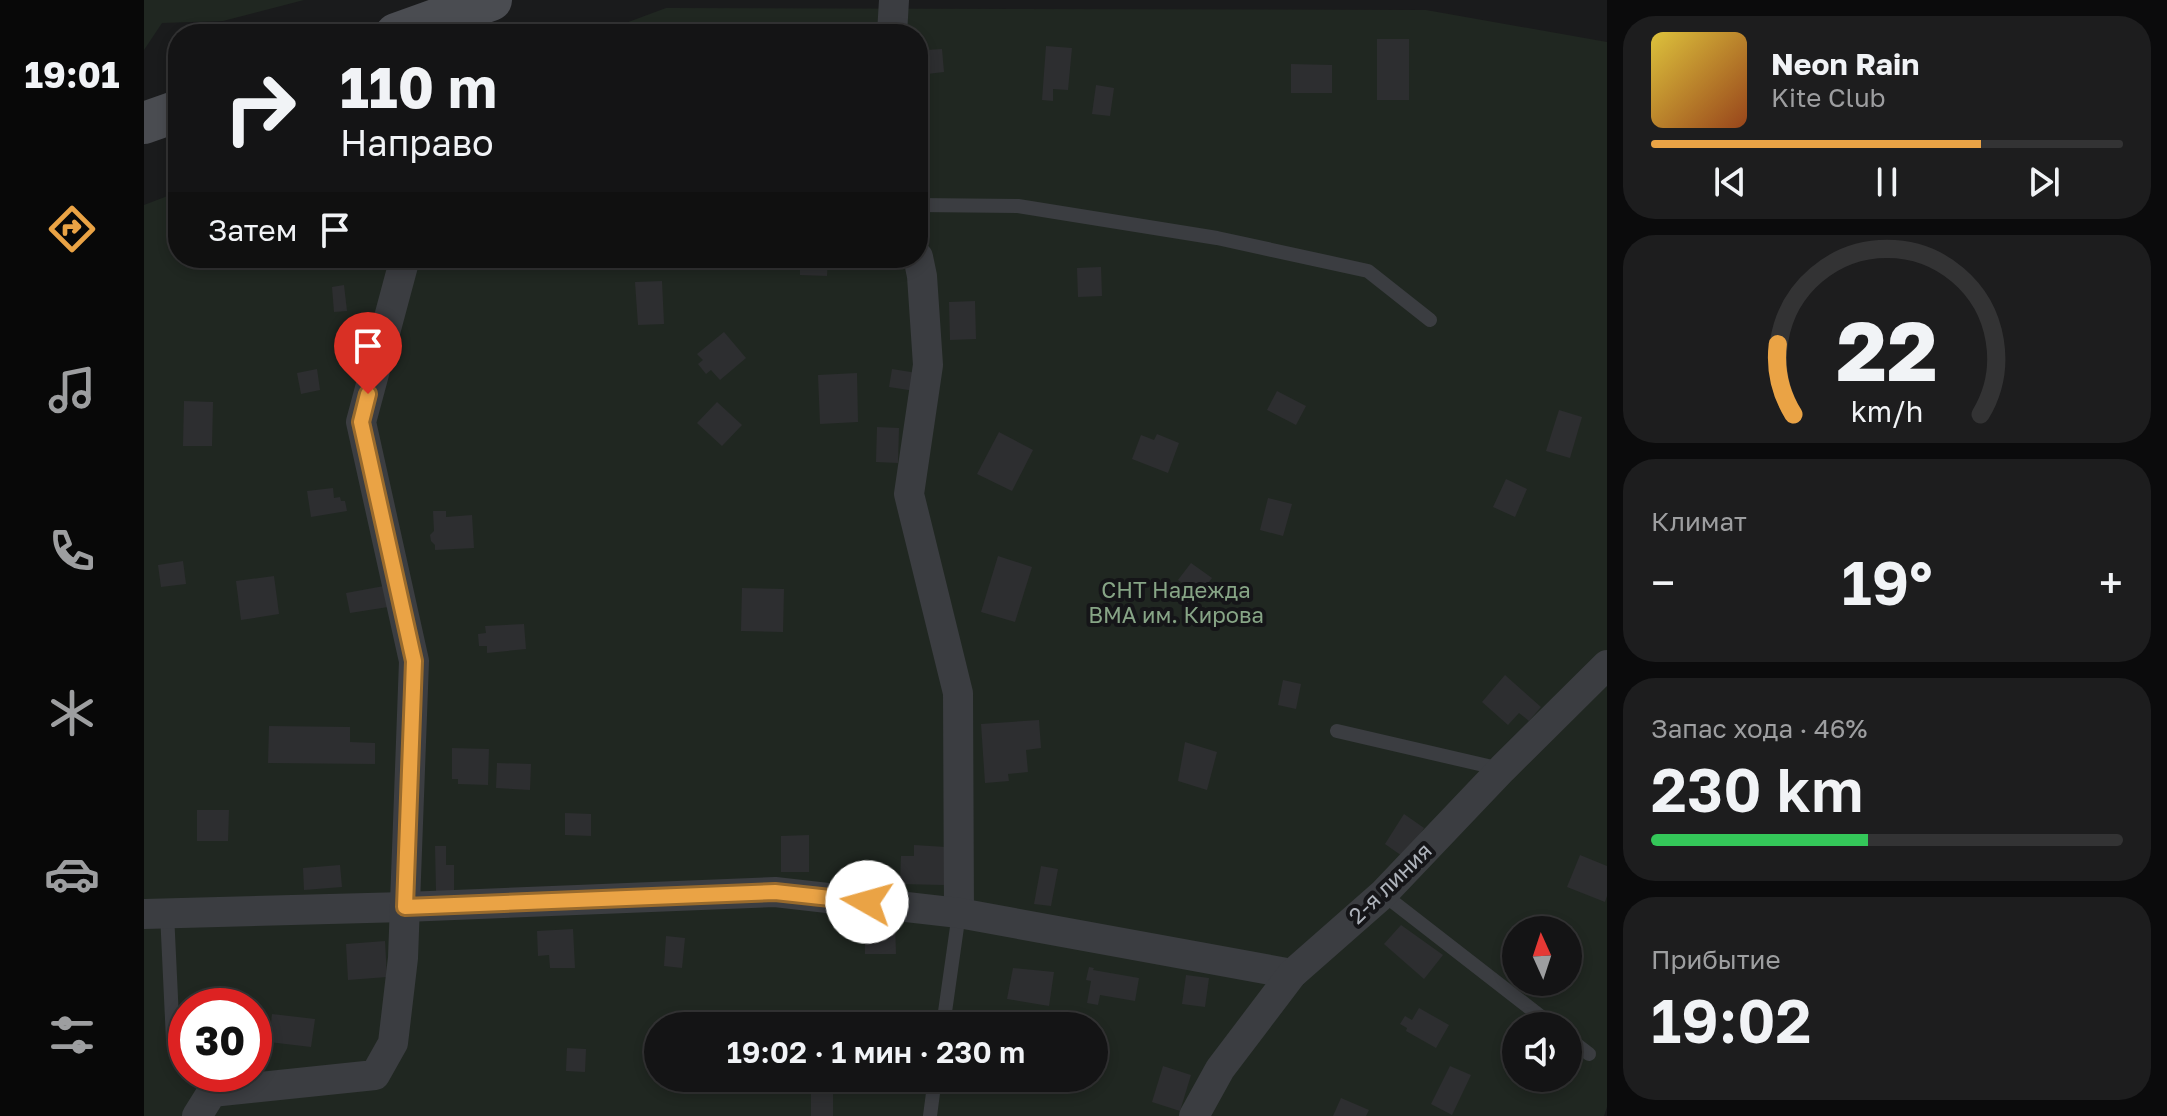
<!DOCTYPE html>
<html lang="ru">
<head>
<meta charset="utf-8">
<style>
  :root { --surface:#141415; --page:#1d1d1e; --text:#f1f3f6; --muted:#9d9ea0; --line:#333334; --accent:#eaa345 }
  body { margin:0; font-family:"Golos Text",sans-serif; background:var(--page); color:var(--text); height:100vh; display:flex; flex-direction:column; font-size:30px; white-space:nowrap }
  * { box-sizing:border-box; margin:0 }
  p { font-size:26px; color:var(--muted) }
  .icon { flex:none; width:44px; height:44px; fill:none; stroke:currentColor; stroke-width:2; stroke-linecap:round; stroke-linejoin:round }
  .map { position:relative; flex:1; overflow:hidden }
  .drawer { display:flex; flex-direction:column; gap:16px; padding:16px; background:#0b0b0c; width:560px }
  .drawer>* { flex:none }
  .hud { position:absolute; left:24px; top:24px; width:760px; height:244px; border-radius:32px; box-shadow:0 4px 12px #0003,0 0 0 2px var(--line); background:#141415; color:var(--text); overflow:hidden }
  .needle { width:52px; rotate:357deg }
  .controls { position:absolute; left:1358px; top:916px; display:grid; gap:16px }
  .controls a { display:grid; place-items:center; width:80px; height:80px; border-radius:50%; background:var(--surface); box-shadow:0 4px 12px #0003,0 0 0 2px var(--line); font-size:40px }
  .speed { position:absolute; left:24px; top:988px; display:flex; gap:16px; font-size:40px; font-weight:700; text-align:center }
  .speed>* { display:grid; place-content:center; width:104px; height:104px; border-radius:50%; background:var(--surface); box-shadow:0 4px 12px #0003,0 0 0 2px var(--line); line-height:1 }
  .speed .limit { border:12px solid #d22; background:#fff; color:#111 }
  .pin { position:absolute; display:grid; place-items:center; width:68px; height:68px; color:#fff; margin:-82px -34px; border-radius:50% 50% 50% 0; rotate:-45deg; box-shadow:0 0 8px #0007 }
  .pin .icon { rotate:45deg }
  .me { position:absolute; width:88px; margin:-44px; rotate:277deg; stroke-linejoin:round; filter:drop-shadow(0 0 6px #0008) }
  .turn { display:flex; align-items:center; gap:28px; height:168px; padding:0 40px; font-size:36px }
  .turn .icon { width:104px; height:104px; stroke-width:2.5 }
  .turn b { display:block; font-size:56px; line-height:68px }
  .then { display:flex; align-items:center; height:76px; padding:0 40px; background:#0003; gap:16px; font-size:30px }
  .big { font-size:60px; font-weight:600; line-height:1.1 }
  .drawer .widget { flex:1; display:flex; flex-direction:column; justify-content:center; gap:12px; min-width:0; padding:0 28px; border-radius:32px; background:var(--page) }
  .drawer .dial { align-items:center; gap:0 }
  .dial svg { height:208px; overflow:visible; fill:none; stroke:var(--line); stroke-width:7; stroke-linecap:round; text-anchor:middle }
  .dial text { fill:var(--text); stroke:none }
  .song { display:flex; align-items:center; gap:24px }
  .cover { width:96px; height:96px; border-radius:12px; background:linear-gradient(135deg,hsl(50 70% 55%),hsl(20 70% 35%)) }
  .played { height:8px; border-radius:4px; background:linear-gradient(90deg,var(--accent) 70%,var(--line) 70%) }
  .keys { display:flex; justify-content:space-around; direction:ltr }
  .heat { display:flex; justify-content:space-between; align-items:center; font-size:44px; direction:ltr }
  .charge { height:12px; border-radius:6px; background:linear-gradient(90deg,#34c759 46%,var(--line) 0) }
  .trip { position:absolute; left:500px; top:1012px; width:464px; height:80px; border-radius:40px; background:var(--surface); box-shadow:0 4px 12px #0003,0 0 0 2px var(--line); font-weight:600; line-height:80px; text-align:center }
  main { display:flex; flex:1; min-height:0 }
  .tabs { display:flex; flex-direction:column; width:144px; justify-content:space-around; align-items:center; background:#080808; color:var(--muted) }
  .tabs .icon { width:56px; height:56px }
  .tabs .on { color:var(--accent) }
  .tabs b { font-size:36px; color:var(--text) }
  .map>svg:first-child { display:block }
</style>
</head>
<body>
<main>
<nav class="tabs">
<b>19:01</b>
<svg class="icon on" aria-label="directions" viewBox="0 0 24 24"><path d="M12 3l9 9-9 9-9-9zM9 14v-3h6M13 9l2 2-2 2"/></svg>
<svg class="icon" aria-label="music" viewBox="0 0 24 24"><path d="M9 18V5l10-2v13"/><circle cx="6" cy="18" r="3"/><circle cx="16" cy="16" r="3"/></svg>
<svg class="icon" aria-label="phone" viewBox="0 0 24 24"><path d="M5 4h4l2 5-3 2q2 4 5 5l2-3 5 2v4C11 20 4 13 5 4z"/></svg>
<svg class="icon" aria-label="climate" viewBox="0 0 24 24"><path d="M12 3v18M4 7l16 10M4 17L20 7"/></svg>
<svg class="icon" aria-label="car" viewBox="0 0 24 24"><path d="M5 17H2v-5l4-1 3-4h7l3 4 3 1v5h-3M9 17h6M6 11h13"/><circle cx="7" cy="17" r="2"/><circle cx="17" cy="17" r="2"/></svg>
<svg class="icon" aria-label="filters" viewBox="0 0 24 24"><path d="M4 7h16M4 17h16"/><circle cx="9" cy="7" r="2"/><circle cx="15" cy="17" r="2"/></svg>
</nav>
<div class="map">
<svg width="1463" height="1116" viewBox="0 0 1463 1116">
  <rect width="100%" height="100%" fill="#1a1b1c"/>
  <g fill="#202721" fill-rule="evenodd">
    <path d="M 0,0 L 160,0 L 79,21 L 18,23 L 0,50 Z"/>
    <path d="M 522,8 L 1282,10 L 1463,42 L 1463,1107 L 1460,1116 L 0,1116 L 0,205 L 34,192 L 34,258 L 774,258 L 774,34 L 452,34 ZM 1372,930 L 1424,930 L 1424,982 L 1372,982 ZM 42,1006 L 110,1006 L 110,1074 L 42,1074 ZM 514,1026 L 950,1026 L 950,1078 L 514,1078 ZM 1372,1026 L 1424,1026 L 1424,1078 L 1372,1078 Z"/>
  </g>
  <g fill="#2d2e30">
    <rect x="1233" y="39" width="32" height="61"/>
    <path d="M 902,46 L 928,48 L 924,90 L 909,89 L 909,101 L 898,100 Z"/>
    <path d="M 798,49 L 800,72 L 783,74 L 782,50 Z"/>
    <path d="M 1147,64 L 1188,65 L 1188,93 L 1147,93 Z"/>
    <path d="M 952,85 L 970,88 L 966,116 L 948,114 Z"/>
    <path d="M 656,258 L 684,258 L 683,276 L 656,275 Z"/>
    <path d="M 957,267 L 958,296 L 934,297 L 933,268 Z"/>
    <path d="M 518,281 L 520,324 L 494,325 L 491,282 Z"/>
    <path d="M 200,285 L 203,311 L 190,312 L 188,287 Z"/>
    <path d="M 831,301 L 832,339 L 806,340 L 805,302 Z"/>
    <path d="M 580,332 L 602,358 L 576,380 L 567,370 L 562,374 L 554,364 L 559,360 L 553,354 Z"/>
    <path d="M 173,369 L 176,390 L 157,394 L 153,373 Z"/>
    <path d="M 748,369 L 773,373 L 771,391 L 745,387 Z"/>
    <path d="M 713,373 L 714,422 L 676,424 L 674,375 Z"/>
    <path d="M 1133,391 L 1162,406 L 1152,425 L 1123,410 Z"/>
    <path d="M 40,401 L 69,402 L 68,446 L 39,446 Z"/>
    <path d="M 573,402 L 598,425 L 578,446 L 553,423 Z"/>
    <path d="M 1415,410 L 1438,417 L 1426,458 L 1402,451 Z"/>
    <path d="M 733,427 L 755,428 L 754,463 L 732,462 Z"/>
    <path d="M 855,432 L 889,450 L 868,491 L 833,474 Z"/>
    <path d="M 1013,434 L 1035,443 L 1024,473 L 988,459 L 997,435 L 1010,440 Z"/>
    <path d="M 1362,479 L 1383,489 L 1371,517 L 1349,507 Z"/>
    <path d="M 189,488 L 190,498 L 196,497 L 197,501 L 201,501 L 203,511 L 167,517 L 163,491 Z"/>
    <path d="M 1124,498 L 1148,504 L 1139,536 L 1116,530 Z"/>
    <path d="M 289,511 L 302,511 L 302,517 L 328,515 L 330,548 L 291,550 L 291,545 L 287,541 L 286,535 L 290,531 Z"/>
    <path d="M 854,556 L 888,567 L 871,622 L 837,612 Z"/>
    <path d="M 39,561 L 42,584 L 17,587 L 14,565 Z"/>
    <path d="M 1047,563 L 1068,578 L 1055,595 L 1034,580 Z"/>
    <path d="M 130,576 L 135,614 L 97,620 L 92,581 Z"/>
    <path d="M 240,586 L 244,607 L 206,613 L 202,593 Z"/>
    <path d="M 598,588 L 640,589 L 639,632 L 597,631 Z"/>
    <path d="M 380,624 L 382,649 L 343,653 L 343,646 L 335,646 L 334,634 L 342,633 L 341,626 Z"/>
    <path d="M 1361,675 L 1397,707 L 1385,721 L 1375,713 L 1364,725 L 1338,702 Z"/>
    <path d="M 1139,680 L 1157,684 L 1152,709 L 1134,705 Z"/>
    <path d="M 895,720 L 897,748 L 882,750 L 884,772 L 864,774 L 865,781 L 841,783 L 837,724 Z"/>
    <path d="M 125,726 L 206,727 L 206,742 L 231,743 L 231,764 L 124,763 Z"/>
    <path d="M 1041,742 L 1073,752 L 1063,790 L 1034,781 Z"/>
    <path d="M 308,748 L 345,749 L 344,785 L 314,784 L 314,779 L 308,779 Z"/>
    <path d="M 353,763 L 387,764 L 386,790 L 352,788 Z"/>
    <path d="M 53,810 L 85,810 L 84,841 L 53,841 Z"/>
    <path d="M 421,813 L 447,814 L 447,836 L 421,835 Z"/>
    <path d="M 1260,814 L 1280,828 L 1261,858 L 1241,844 Z"/>
    <path d="M 665,835 L 665,872 L 637,872 L 637,836 Z"/>
    <path d="M 770,845 L 802,847 L 800,885 L 756,884 L 757,856 L 770,856 Z"/>
    <path d="M 291,846 L 302,846 L 302,865 L 310,865 L 310,891 L 292,891 Z"/>
    <path d="M 1436,855 L 1463,866 L 1463,896 L 1461,902 L 1423,887 Z"/>
    <path d="M 196,865 L 198,887 L 160,890 L 159,868 Z"/>
    <path d="M 897,866 L 914,869 L 907,906 L 890,904 Z"/>
    <path d="M 1394,917 L 1410,930 L 1383,930 Z"/>
    <path d="M 721,924 L 751,924 L 752,954 L 721,954 Z"/>
    <path d="M 1257,925 L 1299,955 L 1280,979 L 1240,944 Z"/>
    <path d="M 429,929 L 431,968 L 406,968 L 405,955 L 394,956 L 393,931 Z"/>
    <path d="M 522,936 L 541,938 L 538,968 L 520,966 Z"/>
    <path d="M 241,941 L 243,977 L 204,980 L 202,944 Z"/>
    <path d="M 945,967 L 950,968 L 949,970 L 995,978 L 991,1001 L 956,995 L 954,1005 L 943,1003 L 947,981 L 942,980 Z"/>
    <path d="M 869,968 L 910,972 L 905,1006 L 863,999 Z"/>
    <path d="M 1042,975 L 1065,978 L 1061,1007 L 1038,1004 Z"/>
    <path d="M 1275,1008 L 1305,1025 L 1292,1048 L 1262,1031 L 1263,1028 L 1256,1024 L 1261,1016 L 1268,1020 Z"/>
    <path d="M 128,1014 L 171,1019 L 167,1047 L 125,1042 Z"/>
    <path d="M 423,1048 L 442,1049 L 441,1072 L 422,1071 Z"/>
    <path d="M 1019,1066 L 1047,1075 L 1036,1111 L 1008,1102 Z"/>
    <path d="M 1306,1066 L 1327,1075 L 1308,1115 L 1287,1104 Z"/>
    <rect x="667" y="1081" width="22" height="35"/>
    <path d="M 1197,1098 L 1225,1110 L 1222,1116 L 1189,1116 Z"/>
  </g>
  <g fill="none" stroke-linecap="round" stroke-linejoin="round">
    <g stroke="#3b3d41" stroke-width="14">
      <path d="M 774,205 L 874,206 L 1073,238 L 1224,271 L 1286,320"/>
      <path d="M 1193,731 L 1357,769"/>
      <path d="M 1239,894 L 1409,1026"/>
      <path d="M 23,913 L 29,1040 L 42,1057"/>
      <path d="M 799,1026 L 815,913"/>
      <path d="M 1424,1038 L 1445,1054"/>
      <path d="M 786,1116 L 791,1078"/>
    </g>
    <g stroke="#3b3d41" stroke-width="30">
      <path d="M 748,34 L 750,0"/>
      <path d="M 774,257 L 778,276 L 784,365 L 765,494 L 814,693 L 815,913"/>
      <path d="M 0,914 L 261,907 L 631,892 L 815,913 L 1148,974"/>
      <path d="M 53,1116 L 68,1092 L 231,1075 L 249,1043 L 259,958 L 270,661 L 217,422 L 261,258"/>
      <path d="M 1050,1116 L 1076,1069 L 1148,974 L 1239,894 L 1358,769 L 1463,665"/>
    </g>
    <g stroke="#4a4c51" stroke-width="42">
      <path d="M 252,34 L 347,0"/>
      <path d="M 0,123 L 34,111"/>
    </g>
  </g>
  <g fill="none" stroke-linecap="round" stroke-linejoin="round">
    <defs>
      <path id="route" d="M 224,394 L 217,422 L 270,661 L 261,907 L 631,892 L 723,902"/>
    </defs>
    <use href="#route" stroke="#986a2d" stroke-width="20"/>
    <use href="#route" stroke="#eaa345" stroke-width="14"/>
  </g>
  <g text-anchor="middle" stroke-width="8" stroke-linejoin="round" paint-order="stroke">
    <g font-size="22" fill="#87a586" stroke="#151518">
      <text x="1032" y="598">СНТ Надежда<tspan x="1032" dy="25">ВМА им. Кирова</tspan></text>
    </g>
    <g font-size="22" fill="#aeb3bb" stroke="#151518">
      <text transform="translate(1246 883) rotate(-44)" y="8">2-я линия</text>
    </g>
  </g>
</svg>
<div class="controls">
<a><svg class="needle" viewBox="-14 -14 28 28"><path d="M0-13l5 13h-10z" fill="#e53935"/><path d="M0 13l5-13h-10z" fill="#9d9ea0"/></svg></a>
<a><svg class="icon" aria-label="sound" viewBox="0 0 24 24"><path d="M4 9h4l5-4v14l-5-4H4zM17 9q2 3 0 6"/></svg></a>
</div>
<div class="speed"><div class="limit">30</div></div>
<div class="pin" style="left:224px;top:394px;background:#d93025"><svg class="icon" aria-label="arrive" viewBox="0 0 24 24"><path d="M6 21V4h12l-3 4 3 4H6"/></svg></div>
<svg class="me" style="left:723px;top:902px" viewBox="-20 -20 40 40"><circle r="19" fill="#fff"/><path d="M0-13L10 11 0 6-10 11z" fill="#eaa345"/></svg>
<div class="trip">19:02 · 1 мин · 230 m</div>
<div class="hud">
<div class="turn"><svg class="icon" aria-label="right" viewBox="0 0 24 24"><path d="M7 20v-9h11M14 6l5 5-5 5"/></svg><div><b>110 m</b>Направо</div></div>
<div class="then">Затем<svg class="icon" aria-label="arrive" viewBox="0 0 24 24"><path d="M6 21V4h12l-3 4 3 4H6"/></svg></div>
</div>
</div>
<section class="drawer">
<div class="widget">
<div class="song"><i class="cover"></i><div><b>Neon Rain</b><p>Kite Club</p></div></div>
<div class="played"></div>
<div class="keys"><svg class="icon" aria-label="previous" viewBox="0 0 24 24"><path d="M18 5L8 12l10 7zM5 5v14"/></svg><svg class="icon" aria-label="pause" viewBox="0 0 24 24"><path d="M8 5v14M16 5v14"/></svg><svg class="icon" aria-label="next" viewBox="0 0 24 24"><path d="M6 5l10 7-10 7zM19 5v14"/></svg></div>
</div>
<div class="widget dial"><svg viewBox="0 0 100 80">
<path d="M14 69A42 42 0 1 1 86 69"/>
<path d="M14 69A42 42 0 0 1 8 42" stroke="#eaa345"/>
<text x="50" y="56" font-size="32" font-weight="700">22</text>
<text x="50" y="72" font-size="11">km/h</text>
</svg></div>
<div class="widget"><p>Климат</p>
<div class="heat"><a>−</a><b class="big">19°</b><a>+</a></div>
</div>
<div class="widget"><p>Запас хода · 46%</p><b class="big">230 km</b><div class="charge"></div></div>
<div class="widget"><p>Прибытие</p><b class="big">19:02</b></div>
</section>
</main>
</body>
</html>
